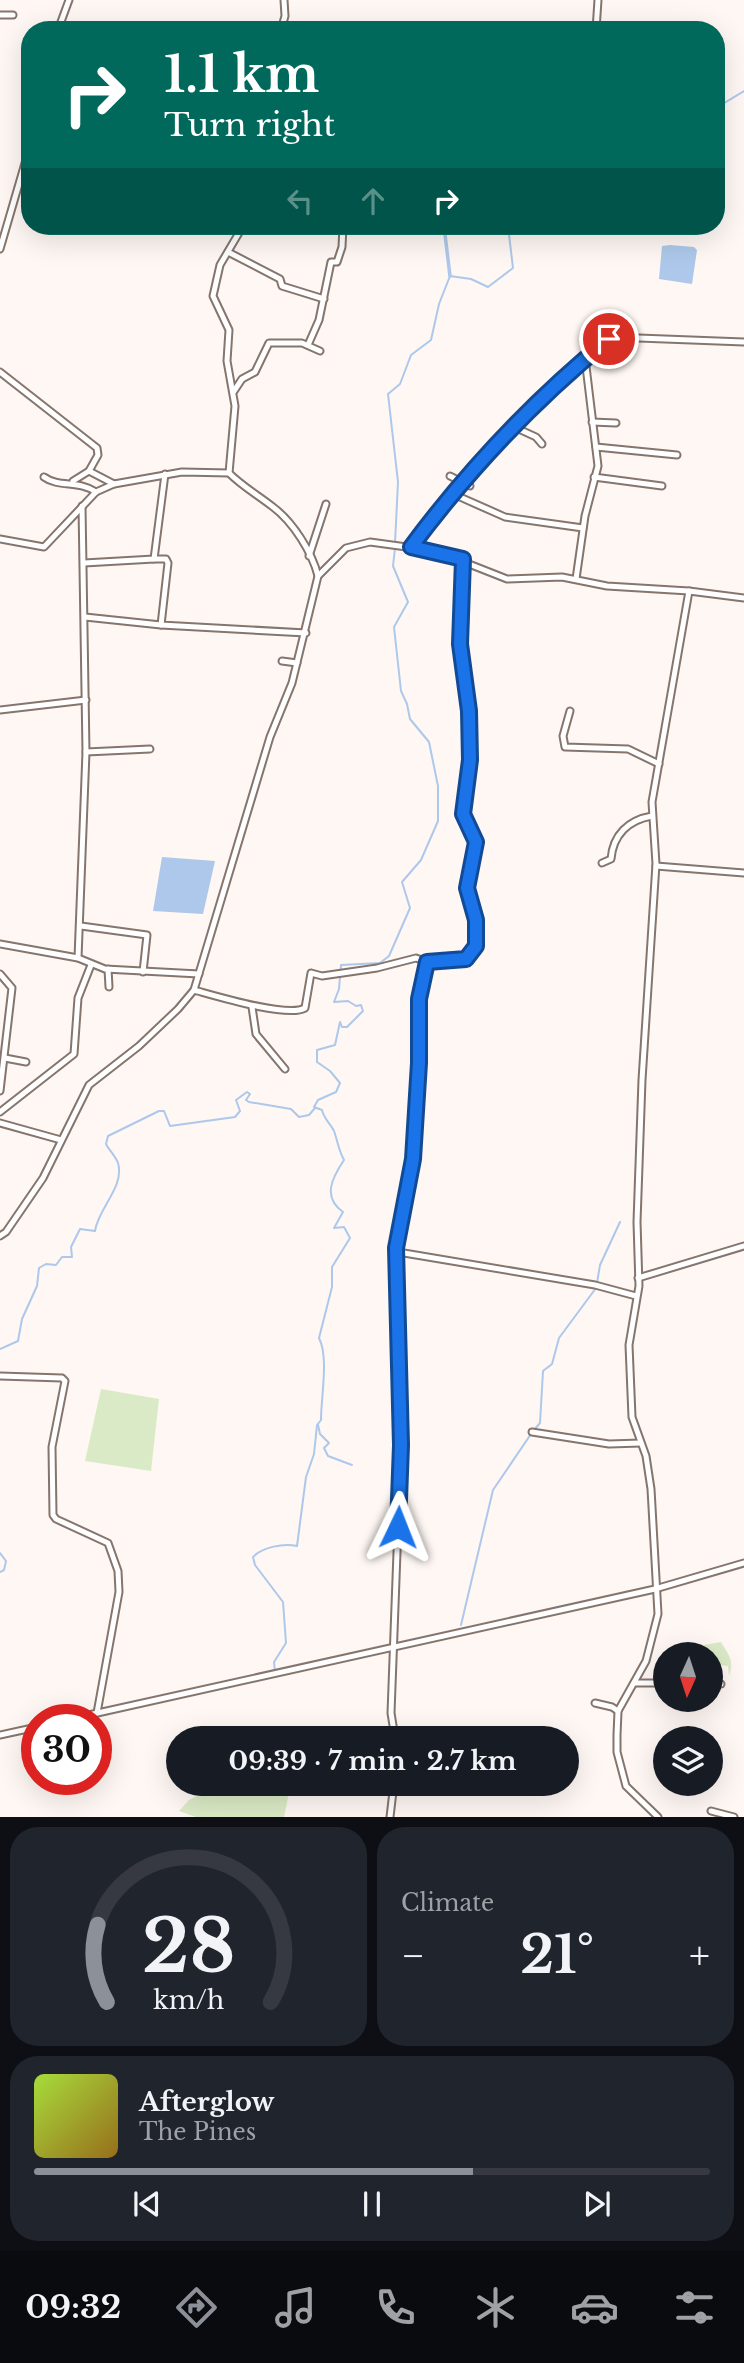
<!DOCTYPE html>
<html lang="en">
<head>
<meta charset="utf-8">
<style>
  :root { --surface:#171b24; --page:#20242c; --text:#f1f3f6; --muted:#9ea1a6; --line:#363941; --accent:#8c9099 }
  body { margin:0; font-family:"Libre Baskerville",serif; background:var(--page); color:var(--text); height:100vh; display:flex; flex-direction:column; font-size:26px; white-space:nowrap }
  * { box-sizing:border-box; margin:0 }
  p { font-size:23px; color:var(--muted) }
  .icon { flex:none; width:38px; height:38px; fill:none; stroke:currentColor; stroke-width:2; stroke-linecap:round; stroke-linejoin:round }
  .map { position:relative; height:1817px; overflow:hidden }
  .panel { display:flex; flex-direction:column; gap:10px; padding:10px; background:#0d0f14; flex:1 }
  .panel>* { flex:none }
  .top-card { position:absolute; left:21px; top:21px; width:704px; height:214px; border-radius:28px; box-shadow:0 7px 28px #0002; background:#00695c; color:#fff; overflow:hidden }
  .needle { width:46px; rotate:183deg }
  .fabs { position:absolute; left:653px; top:1642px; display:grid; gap:14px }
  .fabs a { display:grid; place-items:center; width:70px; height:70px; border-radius:50%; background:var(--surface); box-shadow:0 7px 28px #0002; font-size:35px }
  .speed { position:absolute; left:21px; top:1704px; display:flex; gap:14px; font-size:35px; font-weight:700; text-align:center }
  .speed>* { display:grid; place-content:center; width:91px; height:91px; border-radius:50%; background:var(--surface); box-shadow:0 7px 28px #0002; line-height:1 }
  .speed .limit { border:10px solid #d22; background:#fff; color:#111 }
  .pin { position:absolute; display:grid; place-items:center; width:60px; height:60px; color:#fff; margin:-30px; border:4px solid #fff; border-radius:50%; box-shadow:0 2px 7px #0007 }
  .me { position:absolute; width:77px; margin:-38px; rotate:2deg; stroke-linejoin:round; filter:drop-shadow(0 0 5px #0008) }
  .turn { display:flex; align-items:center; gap:24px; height:147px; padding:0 28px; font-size:32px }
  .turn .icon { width:91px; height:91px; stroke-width:2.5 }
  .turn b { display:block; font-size:49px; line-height:60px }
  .lanes { display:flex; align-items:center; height:66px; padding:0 28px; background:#0003; justify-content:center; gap:35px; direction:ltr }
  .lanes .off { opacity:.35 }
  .big { font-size:52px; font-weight:700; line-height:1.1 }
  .panel .card { flex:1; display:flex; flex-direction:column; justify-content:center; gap:10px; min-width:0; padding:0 24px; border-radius:28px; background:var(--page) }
  .panel .dial { align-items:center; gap:0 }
  .dial svg { height:182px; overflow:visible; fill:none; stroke:var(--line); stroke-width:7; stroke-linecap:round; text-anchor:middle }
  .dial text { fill:var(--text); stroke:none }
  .song { display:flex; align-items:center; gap:21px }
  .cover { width:84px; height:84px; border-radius:10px; background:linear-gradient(135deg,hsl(80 70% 55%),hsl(40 70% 35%)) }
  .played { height:7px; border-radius:4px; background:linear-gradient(90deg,var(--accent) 65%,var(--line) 65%) }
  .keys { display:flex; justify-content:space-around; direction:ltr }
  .heat { display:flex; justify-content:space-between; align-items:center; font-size:38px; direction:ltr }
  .panel .tiles { flex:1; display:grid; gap:10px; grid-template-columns:1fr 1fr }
  .card:last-child { grid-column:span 2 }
  .trip { position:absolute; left:166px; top:1726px; width:413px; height:70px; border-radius:35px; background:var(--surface); box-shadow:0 7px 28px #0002; font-weight:700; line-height:70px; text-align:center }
  .menu { display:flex; height:112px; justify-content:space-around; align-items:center; background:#090b0e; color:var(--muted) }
  .menu .icon { width:49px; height:49px }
  .menu .active { color:var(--accent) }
  .menu b { font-size:32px; color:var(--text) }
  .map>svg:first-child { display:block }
</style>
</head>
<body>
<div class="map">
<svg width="744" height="1817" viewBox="0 0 744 1817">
  <rect width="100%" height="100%" fill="#fef7f3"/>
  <g fill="#dbeac6">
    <path d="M 101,1389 L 159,1399 L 151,1471 L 85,1461 Z"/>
    <path d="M 721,1642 C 728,1654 735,1661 729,1676 L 728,1666 L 711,1664 L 710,1654 L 677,1654 L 678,1650 L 702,1651 L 704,1645 Z"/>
    <path d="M 222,1783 L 291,1783 L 284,1817 L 196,1817 L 179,1811 L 189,1800 Z"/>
  </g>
  <g fill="#adc8ea">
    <path d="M 670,245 L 694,247 L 697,250 L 692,284 L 659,279 L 662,246 Z"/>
    <path d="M 162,857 L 215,861 L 203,914 L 153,911 Z"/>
  </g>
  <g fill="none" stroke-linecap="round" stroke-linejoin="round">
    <g stroke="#adc8ea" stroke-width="2">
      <path d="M 716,108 L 744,91"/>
      <path d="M 395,543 L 398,482 L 388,394 L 400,384 L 411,355 L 431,340 L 439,304 L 450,276 L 471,279 L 488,287 L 513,268 L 508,226"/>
      <path d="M 597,1283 L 600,1265 L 620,1222"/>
      <path d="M 0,1349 L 18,1341 L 22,1319 L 37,1286 L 39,1268 L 46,1264 L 56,1265 L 62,1257 L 72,1257 L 71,1247 L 80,1229 L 95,1231 C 98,1208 125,1187 118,1163 C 116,1157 109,1150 106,1144 L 108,1136 L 159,1111 L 164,1111 L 170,1126 L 235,1117 L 240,1111 L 236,1100 L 247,1092 L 250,1094 L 246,1100 L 249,1102 L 291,1109 L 299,1117 L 309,1115 L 315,1108"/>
      <path d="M 318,1425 L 320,1434 L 329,1443 L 324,1448 L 328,1456 L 352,1465"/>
      <path d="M 534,1430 L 540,1423 L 543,1371 L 552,1364 L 559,1338 L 596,1288"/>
      <path d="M 0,1553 L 6,1561 L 4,1570 L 0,1572"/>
      <path d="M 461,1625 L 493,1490 L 531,1434"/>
      <path d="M 275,1673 L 274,1662 L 286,1643 L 283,1602 L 255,1565 L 253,1557 C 262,1547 284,1543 297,1546 L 306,1477 L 314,1454 L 317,1425 L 321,1420 C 321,1396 329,1358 319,1338 L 332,1287 L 332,1267 L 350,1238 L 344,1227 L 334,1228 L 343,1212 C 322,1197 332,1178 344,1160 C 338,1149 338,1142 334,1131 C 330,1123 324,1119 322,1110 L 314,1107 L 318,1100 L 336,1092 L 340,1083 L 330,1071 L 317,1062 L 317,1050 L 335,1045 L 340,1022 L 342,1027 L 347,1027 L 363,1011 L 361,1005 L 356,1006 L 348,1001 L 334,1002 L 339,989 L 341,965 L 380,963 L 389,956 L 410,908 L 402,882 L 421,860 L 438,821 L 438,786 L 429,742 L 410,719 L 407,704 L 401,691 L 394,627 L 408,602 L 393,566 L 395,548"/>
    </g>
    <path stroke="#adc8ea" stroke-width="3.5" d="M 444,226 L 450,276"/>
    <defs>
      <g id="minor">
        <path d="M 0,15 L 13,15"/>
        <path d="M 58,30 L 69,0"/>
        <path d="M 281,30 L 285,16 L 284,0"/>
        <path d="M 596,30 L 598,0"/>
        <path d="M 243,226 L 220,265 L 213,296 L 229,330 L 227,361 L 235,406 L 229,473 C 243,487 258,495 273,507 C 293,522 312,552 318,576"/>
        <path d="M 0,249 L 30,146"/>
        <path d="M 228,252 L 280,279 L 282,286 L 324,299"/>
        <path d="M 308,345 L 319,320 L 331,262 L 337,262 L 342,247 L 343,226"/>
        <path d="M 0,372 L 97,448 L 98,455 L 89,471 L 114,484"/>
        <path d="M 234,391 L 242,379 L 255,372 L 269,343 L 302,343 L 320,351"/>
        <path d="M 592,422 L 616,423"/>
        <path d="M 512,426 L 536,437 L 542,444"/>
        <path d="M 596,447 L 677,455"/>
        <path d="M 450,476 L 470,486"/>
        <path d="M 44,477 C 59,488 79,480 96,492"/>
        <path d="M 594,477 L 662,486"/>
        <path d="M 73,481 L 89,471"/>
        <path d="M 451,493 L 505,517 L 583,528"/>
        <path d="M 0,539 L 44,547 L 96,492 L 114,484 L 182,472 L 229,473"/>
        <path d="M 411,547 L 488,451 L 544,392 L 612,337 L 744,342"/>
        <path d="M 309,556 L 326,504"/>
        <path d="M 154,559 L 166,559 L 168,563 L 161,625 L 306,633"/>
        <path d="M 84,563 L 154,559 L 165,474"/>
        <path d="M 576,579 L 585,516 L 598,466 L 585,358"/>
        <path d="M 85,617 L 161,625"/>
        <path d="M 282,661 L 297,663"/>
        <path d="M 0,710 L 86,700"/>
        <path d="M 570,711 L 563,736 L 565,747 L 628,749 L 659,764"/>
        <path d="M 86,752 L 150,749"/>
        <path d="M 602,863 L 611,859 C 613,835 628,820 652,816"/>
        <path d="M 656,866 L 744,873"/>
        <path d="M 81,926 L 147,935 L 143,972"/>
        <path d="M 0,944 L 78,958 L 105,969 L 199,974"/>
        <path d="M 78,958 L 86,752 L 82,506"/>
        <path d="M 427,962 L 419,999 L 419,1063 L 413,1159 L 398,1252 L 595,1285 L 636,1296"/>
        <path d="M 108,969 L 109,987"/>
        <path d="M 0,974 L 12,988 L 0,1091"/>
        <path d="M 194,990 C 216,996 288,1018 305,1008 L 311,973 L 322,976 L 377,968 L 416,958 L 427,962 L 466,959 L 473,954 L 476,946 L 476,920 L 467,888 L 476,842 L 463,814 L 470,759 L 469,711 L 460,644 L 463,559"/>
        <path d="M 252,1007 L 256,1034 L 285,1069"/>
        <path d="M 5,1058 L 26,1062"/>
        <path d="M 0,1112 L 74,1054 L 78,998 L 91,965"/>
        <path d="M 0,1123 L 61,1140"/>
        <path d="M 0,1236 L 6,1232 L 43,1178 L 89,1085 L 139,1046 L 178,1009 L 194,990 L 270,737 L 292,683 L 318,576 L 346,548 L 370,542 L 436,551 L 507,579 L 562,577 L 607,586 L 689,591 L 744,598"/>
        <path d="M 638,1278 L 744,1246"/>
        <path d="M 0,1376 L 62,1378 L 65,1381 L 52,1447 L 53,1515 L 56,1519 L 108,1543 L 118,1571 L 119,1592 L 97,1713"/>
        <path d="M 532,1432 L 609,1444 L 641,1443"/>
        <path d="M 634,1683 L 665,1683"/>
        <path d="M 710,1684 L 721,1684"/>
        <path d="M 595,1703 L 612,1707 L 618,1711"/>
        <path d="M 66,1720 L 655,1589 L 744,1563"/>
        <path d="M 0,1735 L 37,1727"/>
        <path d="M 395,1738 L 391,1713 L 401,1445 L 398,1252"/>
        <path d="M 711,1811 L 734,1817"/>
        <path d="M 390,1817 L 394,1783"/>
        <path d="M 658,1817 L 626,1786 L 617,1752 L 617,1735 L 618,1711 L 646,1661 L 658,1614 L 651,1489 L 646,1456 L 632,1417 L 629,1345 L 639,1286 L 637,1222 L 642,1080 L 656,864 L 652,802 L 689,591"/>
      </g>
    </defs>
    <use href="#minor" stroke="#85756d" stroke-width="9"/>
    <use href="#minor" stroke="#fff" stroke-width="5"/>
  </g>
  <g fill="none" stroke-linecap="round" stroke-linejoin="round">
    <defs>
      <path id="route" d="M 398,1527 L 401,1445 L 396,1248 L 413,1159 L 419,1063 L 419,999 L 427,962 L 466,959 L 476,946 L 476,920 L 467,888 L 476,842 L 463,814 L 470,760 L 469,711 L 460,644 L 463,559 L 411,547 C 469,469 533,401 609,339"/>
    </defs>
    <use href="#route" stroke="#114b97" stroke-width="18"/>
    <use href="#route" stroke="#1a73e8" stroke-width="12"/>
  </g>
</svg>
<div class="fabs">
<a><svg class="needle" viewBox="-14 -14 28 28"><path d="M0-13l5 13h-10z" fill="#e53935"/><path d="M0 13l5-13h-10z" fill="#9ea1a6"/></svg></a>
<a><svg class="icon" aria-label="layers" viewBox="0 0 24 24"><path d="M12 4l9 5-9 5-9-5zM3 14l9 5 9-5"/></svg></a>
</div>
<div class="speed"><div class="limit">30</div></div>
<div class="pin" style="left:609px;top:339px;background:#d93025"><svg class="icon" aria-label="arrive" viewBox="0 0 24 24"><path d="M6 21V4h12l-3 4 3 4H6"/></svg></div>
<svg class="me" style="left:398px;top:1527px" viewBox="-20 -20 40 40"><path d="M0-17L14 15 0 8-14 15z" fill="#1a73e8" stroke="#fff" stroke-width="4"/></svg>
<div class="trip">09:39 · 7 min · 2.7 km</div>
<div class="top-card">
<div class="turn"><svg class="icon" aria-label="right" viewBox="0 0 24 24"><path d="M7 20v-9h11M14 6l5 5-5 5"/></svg><div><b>1.1 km</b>Turn right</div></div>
<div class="lanes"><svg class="icon off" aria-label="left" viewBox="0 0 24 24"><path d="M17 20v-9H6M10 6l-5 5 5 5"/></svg><svg class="icon off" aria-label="ahead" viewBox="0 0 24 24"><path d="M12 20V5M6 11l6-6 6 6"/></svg><svg class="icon" aria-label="right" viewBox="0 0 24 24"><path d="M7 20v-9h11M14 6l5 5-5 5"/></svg></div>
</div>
</div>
<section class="panel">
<div class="tiles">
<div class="card dial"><svg viewBox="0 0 100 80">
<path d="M14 69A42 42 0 1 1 86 69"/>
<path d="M14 69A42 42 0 0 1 10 35" stroke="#8c9099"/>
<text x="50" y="56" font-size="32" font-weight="700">28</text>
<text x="50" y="72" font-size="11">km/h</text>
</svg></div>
<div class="card"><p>Climate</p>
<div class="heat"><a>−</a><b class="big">21°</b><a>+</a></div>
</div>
<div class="card">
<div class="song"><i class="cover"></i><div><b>Afterglow</b><p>The Pines</p></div></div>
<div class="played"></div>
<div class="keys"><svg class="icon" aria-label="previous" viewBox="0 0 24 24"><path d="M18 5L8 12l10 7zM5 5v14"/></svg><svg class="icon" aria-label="pause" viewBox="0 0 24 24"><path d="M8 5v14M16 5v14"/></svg><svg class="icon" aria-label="next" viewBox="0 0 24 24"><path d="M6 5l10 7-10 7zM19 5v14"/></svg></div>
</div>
</div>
</section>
<nav class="menu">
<b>09:32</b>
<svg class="icon active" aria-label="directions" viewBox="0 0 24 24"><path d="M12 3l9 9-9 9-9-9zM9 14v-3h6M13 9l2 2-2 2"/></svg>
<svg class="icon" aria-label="music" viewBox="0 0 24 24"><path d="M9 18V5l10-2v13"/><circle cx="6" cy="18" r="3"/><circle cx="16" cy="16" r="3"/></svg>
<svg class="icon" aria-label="phone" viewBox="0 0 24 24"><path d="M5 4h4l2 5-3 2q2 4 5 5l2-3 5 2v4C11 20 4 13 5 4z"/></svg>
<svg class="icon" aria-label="climate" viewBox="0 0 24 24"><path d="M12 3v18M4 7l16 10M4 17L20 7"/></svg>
<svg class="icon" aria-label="car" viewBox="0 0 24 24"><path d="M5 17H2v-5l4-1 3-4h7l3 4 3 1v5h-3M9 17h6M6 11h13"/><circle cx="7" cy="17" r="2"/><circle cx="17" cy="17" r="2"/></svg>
<svg class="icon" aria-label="filters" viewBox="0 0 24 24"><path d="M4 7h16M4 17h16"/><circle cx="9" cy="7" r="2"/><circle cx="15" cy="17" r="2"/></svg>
</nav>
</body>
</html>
